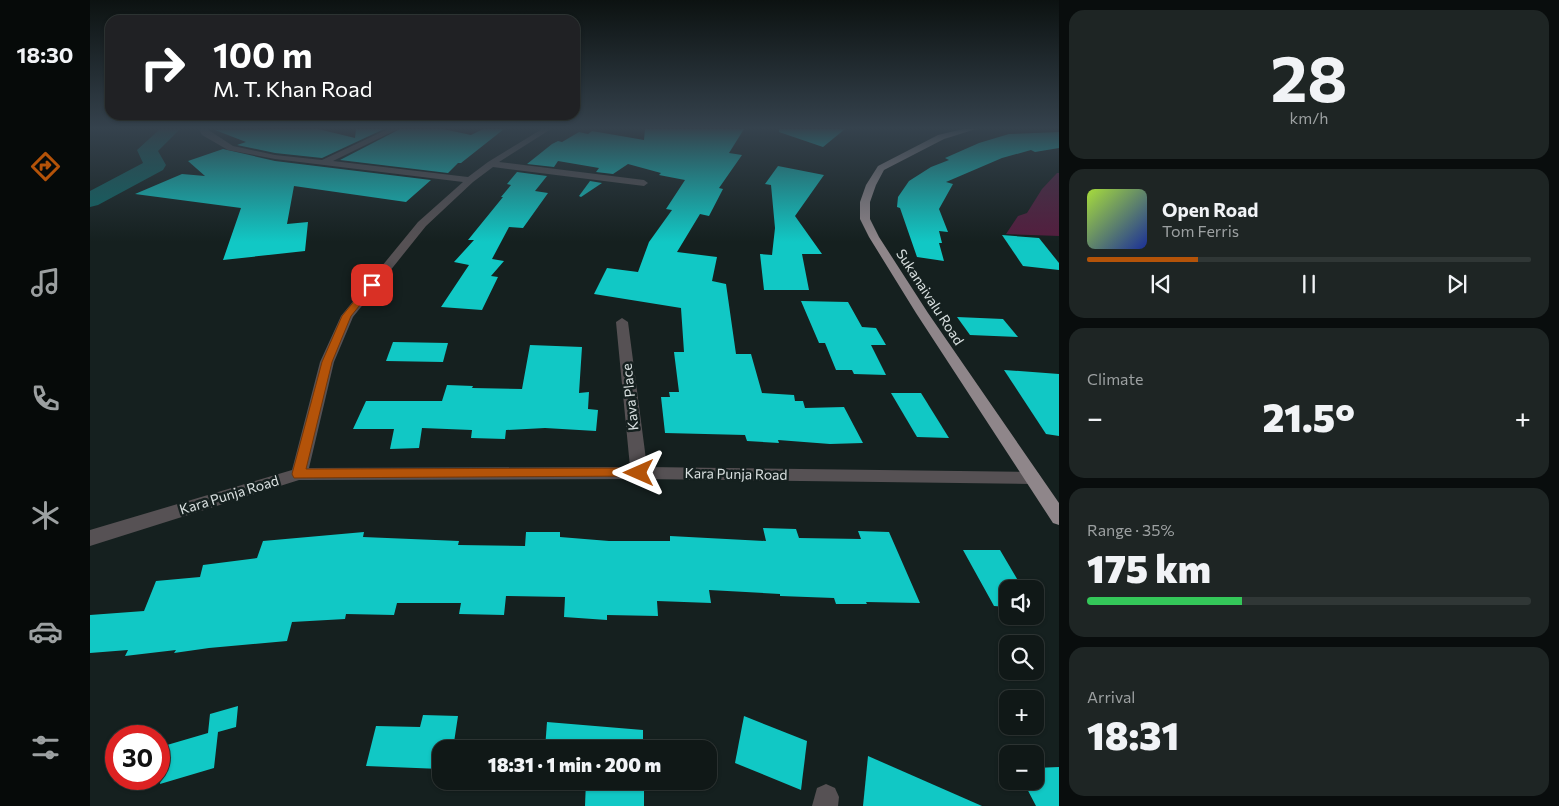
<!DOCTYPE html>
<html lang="en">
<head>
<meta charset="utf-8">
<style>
  :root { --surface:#101817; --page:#1e2524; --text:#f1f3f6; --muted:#9ca0a1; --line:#303736; --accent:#b45309 }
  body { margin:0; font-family:Commissioner,sans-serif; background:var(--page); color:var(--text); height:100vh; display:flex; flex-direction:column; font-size:19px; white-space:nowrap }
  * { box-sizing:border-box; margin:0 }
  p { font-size:16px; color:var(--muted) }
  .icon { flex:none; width:28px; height:28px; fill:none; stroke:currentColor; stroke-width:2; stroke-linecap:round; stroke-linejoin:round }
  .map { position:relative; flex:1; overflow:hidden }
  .side { display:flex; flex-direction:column; gap:10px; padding:10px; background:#090d0d; width:500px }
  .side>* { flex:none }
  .banner { position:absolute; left:15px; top:15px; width:475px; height:105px; border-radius:15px; box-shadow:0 1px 4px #0004,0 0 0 1px var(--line); background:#202124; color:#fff; overflow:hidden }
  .buttons { position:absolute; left:909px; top:580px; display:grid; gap:10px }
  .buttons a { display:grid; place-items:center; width:45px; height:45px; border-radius:10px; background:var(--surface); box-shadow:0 1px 4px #0004,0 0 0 1px var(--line); font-size:25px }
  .speed { position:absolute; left:15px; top:725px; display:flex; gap:10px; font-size:25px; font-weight:700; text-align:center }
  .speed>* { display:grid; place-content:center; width:65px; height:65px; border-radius:50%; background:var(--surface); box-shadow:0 1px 4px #0004,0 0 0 1px var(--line); line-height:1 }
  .speed .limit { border:8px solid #d22; background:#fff; color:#111 }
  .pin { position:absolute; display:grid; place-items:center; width:42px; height:42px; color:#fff; margin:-21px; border-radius:10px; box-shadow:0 2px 8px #0006 }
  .me { position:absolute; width:55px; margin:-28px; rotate:270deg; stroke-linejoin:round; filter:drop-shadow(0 0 4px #0008) }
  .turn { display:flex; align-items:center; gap:18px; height:105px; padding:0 25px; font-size:22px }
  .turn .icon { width:65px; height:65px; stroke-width:2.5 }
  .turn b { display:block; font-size:35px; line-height:42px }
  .big { font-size:38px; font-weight:800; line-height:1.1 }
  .side .card { flex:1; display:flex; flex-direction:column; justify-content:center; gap:8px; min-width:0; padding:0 18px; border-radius:15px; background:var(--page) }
  .side .dial { align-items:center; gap:0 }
  .dial b { font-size:65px; line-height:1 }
  .song { display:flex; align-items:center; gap:15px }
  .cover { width:60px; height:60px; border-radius:8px; background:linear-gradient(135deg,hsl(80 70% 55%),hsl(230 70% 35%)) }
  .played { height:5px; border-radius:2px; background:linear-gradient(90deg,var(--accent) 25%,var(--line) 25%) }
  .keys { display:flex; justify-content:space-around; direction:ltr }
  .heat { display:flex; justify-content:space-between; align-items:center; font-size:28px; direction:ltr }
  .charge { height:8px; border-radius:4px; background:linear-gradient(90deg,#34c759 35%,var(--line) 0) }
  .trip { position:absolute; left:342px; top:740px; width:285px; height:50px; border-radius:15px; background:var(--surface); box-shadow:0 1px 4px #0004,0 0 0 1px var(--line); font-weight:800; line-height:50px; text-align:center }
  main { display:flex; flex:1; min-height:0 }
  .dock { display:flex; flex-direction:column; width:90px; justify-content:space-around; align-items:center; background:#060a09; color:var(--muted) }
  .dock .icon { width:35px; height:35px }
  .dock .selected { color:var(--accent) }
  .dock b { font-size:22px; color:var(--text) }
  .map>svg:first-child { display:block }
</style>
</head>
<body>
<main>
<nav class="dock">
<b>18:30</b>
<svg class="icon selected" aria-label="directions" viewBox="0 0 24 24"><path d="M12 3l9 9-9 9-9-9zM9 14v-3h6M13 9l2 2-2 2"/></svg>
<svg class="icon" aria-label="music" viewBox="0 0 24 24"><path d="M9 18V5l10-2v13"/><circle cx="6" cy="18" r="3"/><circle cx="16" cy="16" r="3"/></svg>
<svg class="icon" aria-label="phone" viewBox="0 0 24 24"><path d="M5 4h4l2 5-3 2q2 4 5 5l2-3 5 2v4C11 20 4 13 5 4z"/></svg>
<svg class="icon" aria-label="climate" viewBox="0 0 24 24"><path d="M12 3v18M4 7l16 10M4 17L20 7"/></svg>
<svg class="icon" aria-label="car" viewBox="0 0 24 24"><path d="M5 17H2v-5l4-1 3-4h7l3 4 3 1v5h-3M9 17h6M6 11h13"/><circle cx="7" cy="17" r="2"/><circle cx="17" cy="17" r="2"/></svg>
<svg class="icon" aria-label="filters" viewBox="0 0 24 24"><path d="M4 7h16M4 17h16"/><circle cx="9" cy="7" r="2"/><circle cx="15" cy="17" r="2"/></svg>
</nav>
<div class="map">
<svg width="969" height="806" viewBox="0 0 969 806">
  <rect width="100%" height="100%" fill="#15201f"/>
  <path fill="#541d3e" d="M 967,173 L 969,173 L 969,236 L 916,234 L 928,216 L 937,213 L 952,189 Z"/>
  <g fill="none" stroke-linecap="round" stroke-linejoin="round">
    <path fill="#0e6766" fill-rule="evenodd" d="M 70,129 L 90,129 L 68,151 L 76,165 L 73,170 L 8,205 L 0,207 L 0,191 L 53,163 L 47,150 Z"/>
  </g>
  <g fill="#11c8c5">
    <path d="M 228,129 L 265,138 L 266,129 L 294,129 L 232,158 L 185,153 L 147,145 L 156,142 L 125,130 Z"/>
    <path d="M 310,129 L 353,129 L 381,135 L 393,129 L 414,129 L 371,163 L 368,163 L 358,173 L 250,160 Z"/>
    <path d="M 555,129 L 654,129 L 639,153 L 652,155 L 629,188 L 633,189 L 619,216 L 610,214 L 587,252 L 627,257 L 622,281 L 636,284 L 646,354 L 661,354 L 672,393 L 704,395 L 705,401 L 713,401 L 715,408 L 754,407 L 773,443 L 740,444 L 688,440 L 689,443 L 657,441 L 655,435 L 575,433 L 571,397 L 580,397 L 579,392 L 589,392 L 584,352 L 594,352 L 591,308 L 504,294 L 517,268 L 548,272 L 559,242 L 582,210 L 576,209 L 595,180 L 569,175 L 571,173 L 538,164 L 523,174 L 506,172 L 509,168 L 468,161 L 464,167 L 437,164 L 462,144 L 468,141 L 472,142 L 489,132 L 498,134 L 502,131 L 554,140 Z"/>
    <path d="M 689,129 L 755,129 L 733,147 L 689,132 Z"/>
    <path d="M 969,132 L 969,148 L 945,152 L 941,150 L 912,158 L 856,182 L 863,184 L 849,209 L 858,232 L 849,231 L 852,243 L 849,243 L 854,261 L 827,257 L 810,208 L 807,207 L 808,197 L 819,181 L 841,167 L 859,160 L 855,158 L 889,143 L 919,134 Z"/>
    <path d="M 133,149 L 185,161 L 341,180 L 316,202 L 204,186 L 197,224 L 218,222 L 215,251 L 133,260 L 151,208 L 45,194 L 92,174 L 115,176 L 98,161 Z"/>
    <path d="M 688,166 L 734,175 L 705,216 L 732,254 L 712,254 L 719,290 L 674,290 L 670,254 L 682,255 L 685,228 L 681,185 L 675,184 Z"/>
    <path d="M 427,172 L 457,176 L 445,191 L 458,193 L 433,228 L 419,227 L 402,259 L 414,261 L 401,276 L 408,277 L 392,310 L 351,307 L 379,265 L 364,262 L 384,240 L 378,240 L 413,197 L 411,197 L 421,185 L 417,184 Z"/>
    <path d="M 500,181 L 512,183 L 491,197 L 489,196 Z"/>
    <path d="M 912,235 L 949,238 L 969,263 L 969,270 L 933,266 Z"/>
    <path d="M 711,301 L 758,302 L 772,327 L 786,328 L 796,345 L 781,345 L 796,375 L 764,374 L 762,370 L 746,370 L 735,343 L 729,343 Z"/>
    <path d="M 867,317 L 913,319 L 928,337 L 880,335 Z"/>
    <path d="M 303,342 L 358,343 L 353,362 L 296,361 Z"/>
    <path d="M 440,345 L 492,347 L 489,393 L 499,392 L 498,409 L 508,410 L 506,431 L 455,428 L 416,430 L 415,439 L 381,438 L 382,430 L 332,428 L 329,448 L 300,449 L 304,429 L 263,429 L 276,401 L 352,401 L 357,385 L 383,386 L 382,388 L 432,389 Z"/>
    <path d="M 914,370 L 969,374 L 969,436 L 956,434 Z"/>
    <path d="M 801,393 L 831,393 L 859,438 L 827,437 Z"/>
    <path d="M 673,528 L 706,529 L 709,538 L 771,539 L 768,531 L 799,532 L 830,603 L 776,602 L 777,604 L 746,604 L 744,598 L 690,596 L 690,594 L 619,590 L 621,603 L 567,601 L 568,616 L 517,615 L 517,620 L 474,617 L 475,597 L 416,596 L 414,615 L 369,614 L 371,603 L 307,603 L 304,615 L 256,614 L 255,619 L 202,622 L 197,641 L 119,648 L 84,653 L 86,650 L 35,656 L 38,650 L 0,653 L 0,615 L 54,611 L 66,581 L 110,577 L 113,565 L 167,558 L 173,541 L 274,532 L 273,537 L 369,541 L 368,545 L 435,546 L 436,532 L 470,532 L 470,537 L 519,541 L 580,541 L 580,536 L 676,541 Z"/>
    <path d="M 873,550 L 910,550 L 933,589 L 918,589 L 918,607 L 904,606 Z"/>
    <path d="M 148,706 L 146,727 L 128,732 L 124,768 L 70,784 L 77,745 L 118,733 L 120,714 Z"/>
    <path d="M 333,715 L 368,716 L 363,749 L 351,749 L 351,769 L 276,766 L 286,726 L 330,727 Z"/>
    <path d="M 654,716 L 717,741 L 711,790 L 645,763 Z"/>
    <path d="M 457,722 L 553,730 L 553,749 L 455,749 Z"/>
    <path d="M 778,756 L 892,806 L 773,806 Z"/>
    <path d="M 969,767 L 969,806 L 946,806 L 933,781 L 945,781 L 945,768 Z"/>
    <path d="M 496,781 L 554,781 L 554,806 L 495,806 Z"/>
  </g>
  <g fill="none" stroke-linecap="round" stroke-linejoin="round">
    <g fill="#565154" fill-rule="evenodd">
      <path d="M 109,129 L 117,129 L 143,146 L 185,155 L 232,160 L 298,129 L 308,129 L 243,161 L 378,177 L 398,162 L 452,129 L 461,129 L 409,162 L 554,180 L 558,183 L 554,186 L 403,167 L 383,182 L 336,226 L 263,317 L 244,362 L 219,468 L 540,467 L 526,322 L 532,318 L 538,322 L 557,467 L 942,472 L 948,473 L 951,478 L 948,483 L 942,484 L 549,479 L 209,480 L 0,546 L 0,530 L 202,470 L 230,362 L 251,316 L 328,222 L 373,182 L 185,159 L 138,150 L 112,135 Z"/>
      <path d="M 736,784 L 745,788 L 749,797 L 748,806 L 722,806 L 727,788 Z"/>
    </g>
    <path fill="#8f868a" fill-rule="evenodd" d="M 873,129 L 886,129 L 854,139 L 794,170 L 786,185 L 780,202 L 780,219 L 789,237 L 838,313 L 969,503 L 969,525 L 963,523 L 826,313 L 779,237 L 770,219 L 770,202 L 776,185 L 788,166 L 848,135 Z"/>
  </g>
  <linearGradient id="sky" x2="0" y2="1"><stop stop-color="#0c1211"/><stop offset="0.53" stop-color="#35424d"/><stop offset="1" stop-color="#35424d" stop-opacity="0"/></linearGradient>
  <rect width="969" height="242" fill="url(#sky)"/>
  <path fill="#b45309" stroke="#753606" d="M 282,282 L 286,285 L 261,316 L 242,362 L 216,469 L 549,468 L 553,469 L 555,473 L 553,476 L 204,478 L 202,474 L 232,362 L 252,316 L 279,283 Z"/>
  <g text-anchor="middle" stroke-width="5" stroke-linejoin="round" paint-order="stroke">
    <g font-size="14" fill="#dae1e1" stroke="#15201f">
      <text transform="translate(840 297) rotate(57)" y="5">Sukanaivalu Road</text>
      <text transform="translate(540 397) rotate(-96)" y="5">Kava Place</text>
      <text transform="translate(646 474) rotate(1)" y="5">Kara Punja Road</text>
      <text transform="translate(139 495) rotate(-17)" y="5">Kara Punja Road</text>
    </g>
  </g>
</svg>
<div class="buttons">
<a><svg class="icon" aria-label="sound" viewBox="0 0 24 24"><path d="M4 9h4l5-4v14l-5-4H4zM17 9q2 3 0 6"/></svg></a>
<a><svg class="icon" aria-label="search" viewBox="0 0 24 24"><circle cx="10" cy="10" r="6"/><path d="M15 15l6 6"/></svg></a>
<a>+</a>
<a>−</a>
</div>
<div class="speed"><div class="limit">30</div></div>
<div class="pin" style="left:282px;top:285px;background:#d93025"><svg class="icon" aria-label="arrive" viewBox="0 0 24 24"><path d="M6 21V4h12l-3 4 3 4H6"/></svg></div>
<svg class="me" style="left:549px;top:473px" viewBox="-20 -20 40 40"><path d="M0-17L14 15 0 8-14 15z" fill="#b45309" stroke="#fff" stroke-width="4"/></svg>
<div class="trip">18:31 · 1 min · 200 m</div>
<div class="banner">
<div class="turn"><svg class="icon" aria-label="right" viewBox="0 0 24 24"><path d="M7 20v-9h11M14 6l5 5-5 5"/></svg><div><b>100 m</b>M. T. Khan Road</div></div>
</div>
</div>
<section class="side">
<div class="card dial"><b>28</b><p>km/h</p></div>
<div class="card">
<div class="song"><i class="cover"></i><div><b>Open Road</b><p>Tom Ferris</p></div></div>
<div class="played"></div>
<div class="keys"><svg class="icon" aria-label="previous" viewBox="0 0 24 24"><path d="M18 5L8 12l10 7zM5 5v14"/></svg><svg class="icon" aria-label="pause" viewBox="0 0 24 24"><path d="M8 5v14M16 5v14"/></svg><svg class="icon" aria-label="next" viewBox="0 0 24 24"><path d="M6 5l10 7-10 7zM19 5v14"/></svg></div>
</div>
<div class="card"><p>Climate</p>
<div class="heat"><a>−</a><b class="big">21.5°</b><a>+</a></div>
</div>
<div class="card"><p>Range · 35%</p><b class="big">175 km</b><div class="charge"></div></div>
<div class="card"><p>Arrival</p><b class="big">18:31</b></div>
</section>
</main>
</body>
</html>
